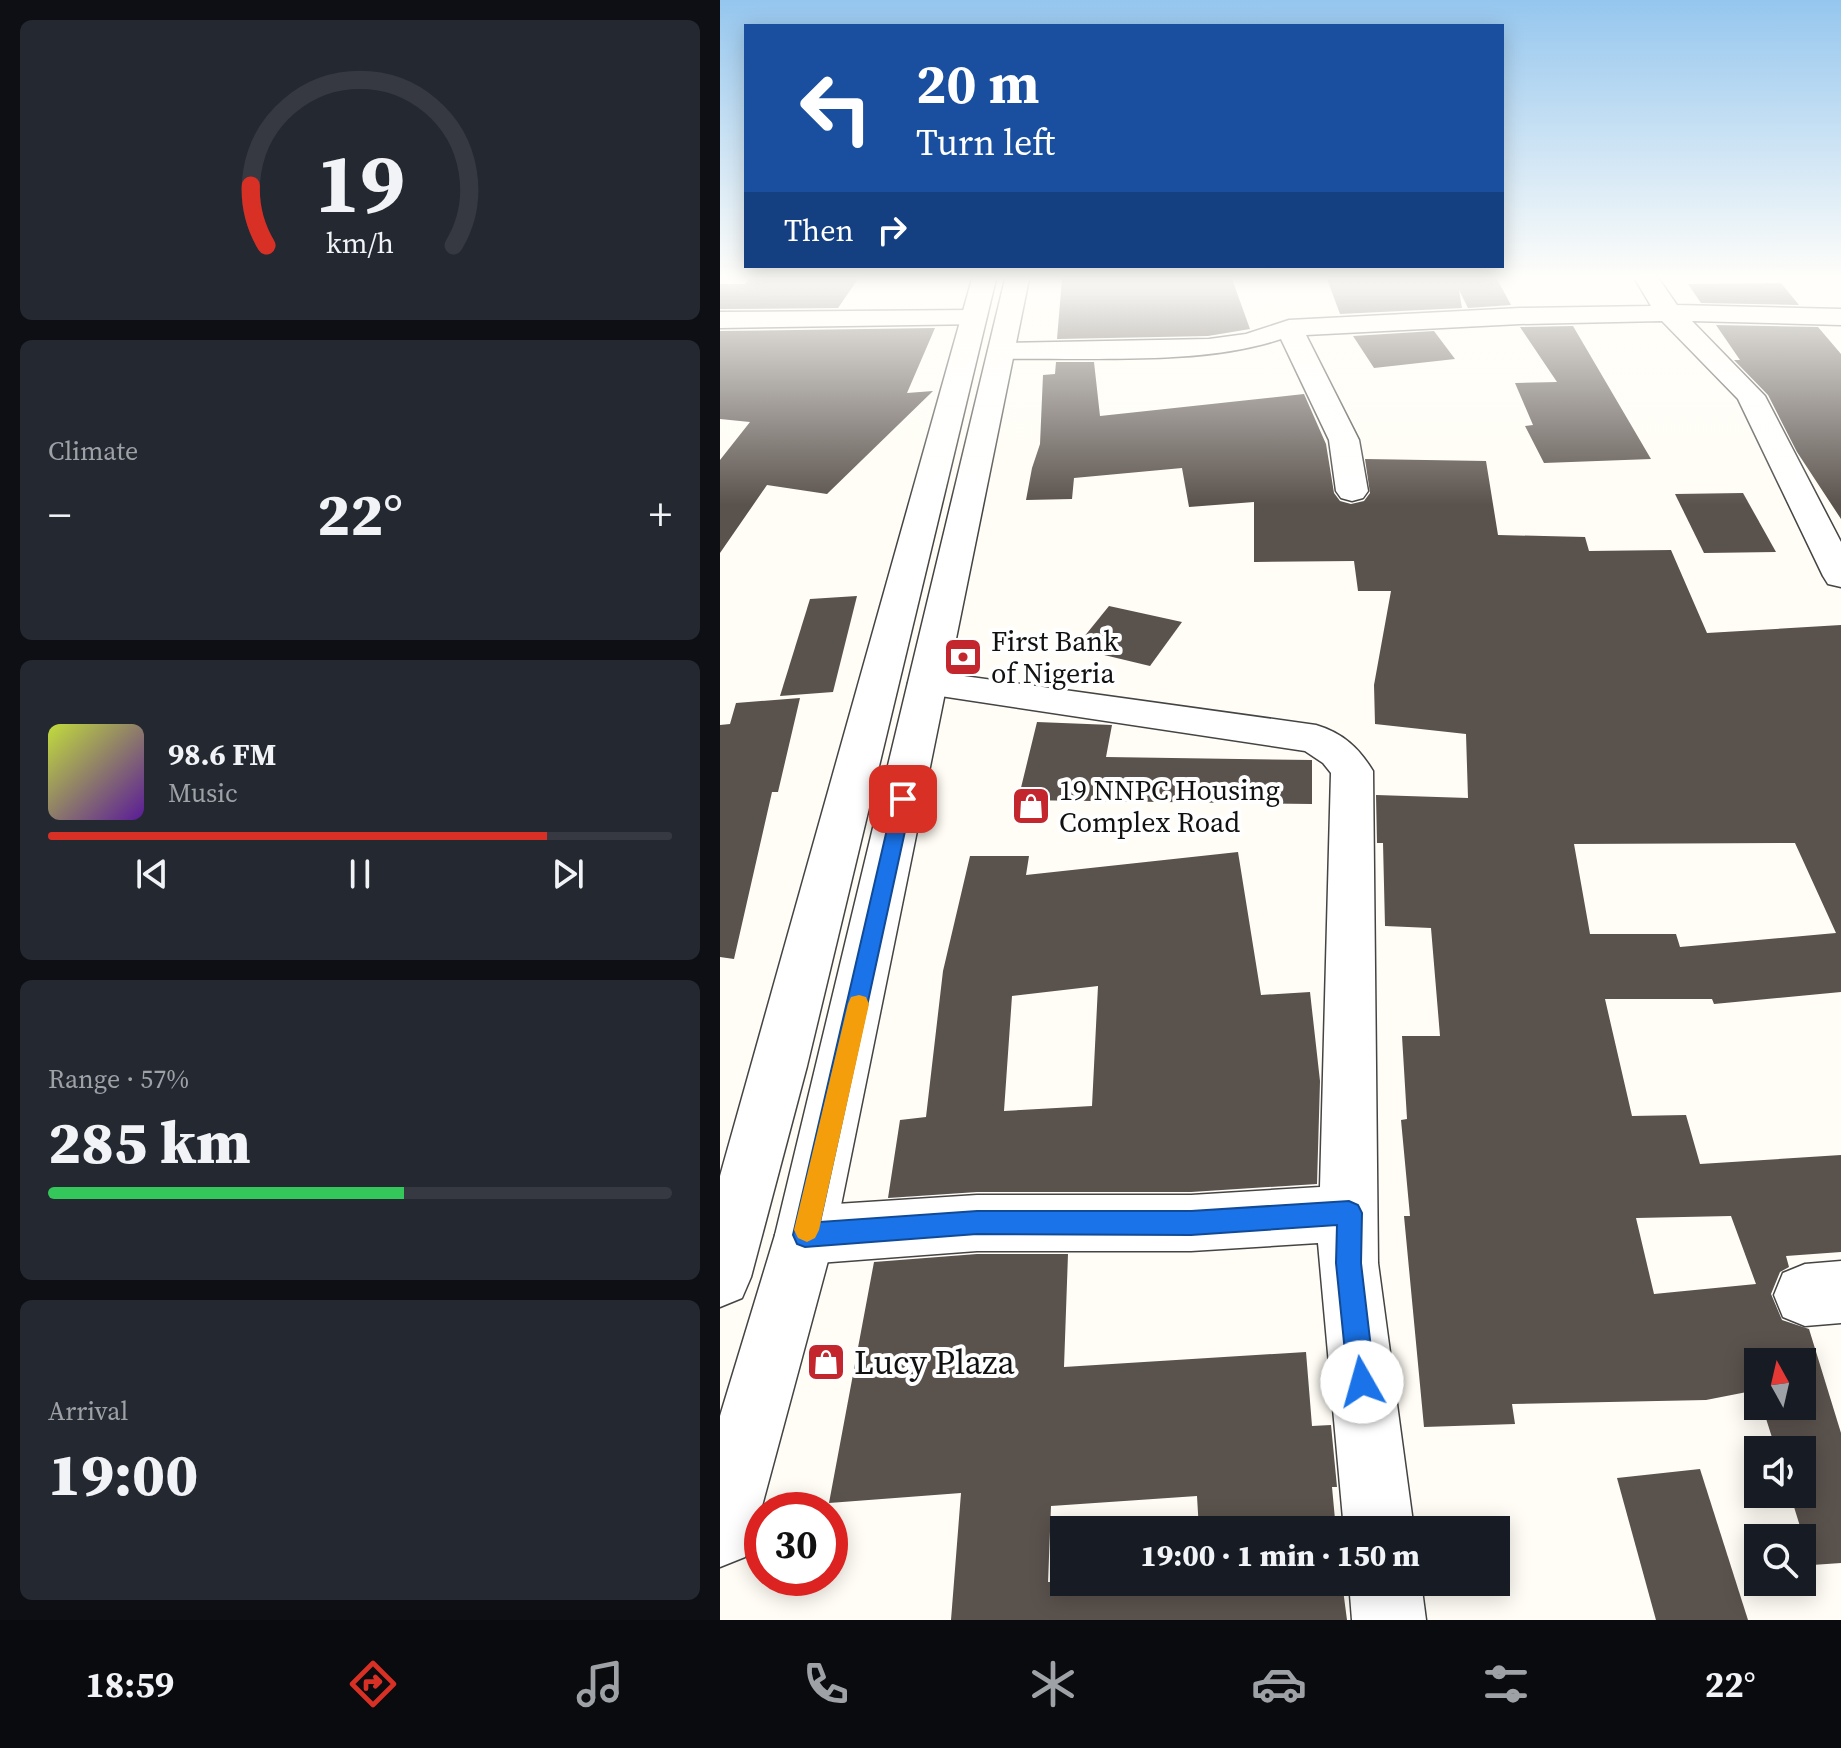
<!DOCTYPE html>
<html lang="en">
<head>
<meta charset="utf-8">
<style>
  :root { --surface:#171b24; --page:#242831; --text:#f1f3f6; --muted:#9ea1a6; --line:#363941; --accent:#d93025 }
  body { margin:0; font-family:"Source Serif 4",serif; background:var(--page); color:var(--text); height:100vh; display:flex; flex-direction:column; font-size:30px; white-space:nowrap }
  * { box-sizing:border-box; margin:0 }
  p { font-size:26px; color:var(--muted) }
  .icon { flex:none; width:44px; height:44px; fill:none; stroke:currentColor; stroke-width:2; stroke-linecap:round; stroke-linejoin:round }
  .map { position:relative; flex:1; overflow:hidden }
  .drawer { display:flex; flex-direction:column; gap:20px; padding:20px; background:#0d0f14; width:720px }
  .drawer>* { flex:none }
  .banner { position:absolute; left:24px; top:24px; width:760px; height:244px; border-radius:0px; box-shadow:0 4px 20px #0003; background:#1a4fa0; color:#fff; overflow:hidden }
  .needle { width:52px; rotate:352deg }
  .controls { position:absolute; left:1024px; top:1348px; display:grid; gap:16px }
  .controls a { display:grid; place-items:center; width:72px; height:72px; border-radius:0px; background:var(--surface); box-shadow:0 4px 20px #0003; font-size:40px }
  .speed { position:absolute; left:24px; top:1492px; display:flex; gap:16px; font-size:40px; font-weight:700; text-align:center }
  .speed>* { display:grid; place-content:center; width:104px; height:104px; border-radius:50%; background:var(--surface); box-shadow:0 4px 20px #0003; line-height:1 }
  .speed .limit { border:12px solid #d22; background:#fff; color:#111 }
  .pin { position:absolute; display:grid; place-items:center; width:68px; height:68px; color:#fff; margin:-34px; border-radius:16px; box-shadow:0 4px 12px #0006 }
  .me { position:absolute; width:88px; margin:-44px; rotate:353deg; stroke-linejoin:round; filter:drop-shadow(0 0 6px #0008) }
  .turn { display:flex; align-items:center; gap:28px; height:168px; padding:0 40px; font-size:36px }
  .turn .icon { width:104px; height:104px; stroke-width:2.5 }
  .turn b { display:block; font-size:56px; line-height:68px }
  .then { display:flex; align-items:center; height:76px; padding:0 40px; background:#0003; gap:16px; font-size:30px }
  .big { font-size:60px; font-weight:800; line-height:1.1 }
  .drawer .tile { flex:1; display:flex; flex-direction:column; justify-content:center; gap:12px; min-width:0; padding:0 28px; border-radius:12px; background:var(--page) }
  .drawer .dial { align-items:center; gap:0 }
  .dial svg { height:208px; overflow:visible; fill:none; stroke:var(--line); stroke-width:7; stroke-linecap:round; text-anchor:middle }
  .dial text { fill:var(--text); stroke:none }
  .song { display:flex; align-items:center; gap:24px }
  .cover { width:96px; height:96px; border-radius:12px; background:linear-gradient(135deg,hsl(70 70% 55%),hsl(270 70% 35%)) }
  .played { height:8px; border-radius:4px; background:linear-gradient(90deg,var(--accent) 80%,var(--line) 80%) }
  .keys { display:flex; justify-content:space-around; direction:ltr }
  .heat { display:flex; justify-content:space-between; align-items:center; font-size:44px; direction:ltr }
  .charge { height:12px; border-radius:6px; background:linear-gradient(90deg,#34c759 57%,var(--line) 0) }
  .trip { position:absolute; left:330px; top:1516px; width:460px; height:80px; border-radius:0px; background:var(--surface); box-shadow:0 4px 20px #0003; font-weight:800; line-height:80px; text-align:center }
  .menu { display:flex; height:128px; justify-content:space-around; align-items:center; background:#090b0e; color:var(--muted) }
  .menu .icon { width:56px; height:56px }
  .menu .selected { color:var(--accent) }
  .menu b { font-size:36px; color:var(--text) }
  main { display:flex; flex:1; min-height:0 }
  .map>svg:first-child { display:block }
</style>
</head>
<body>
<main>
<section class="drawer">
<div class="tile dial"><svg viewBox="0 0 100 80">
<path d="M14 69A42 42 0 1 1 86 69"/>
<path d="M14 69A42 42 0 0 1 8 46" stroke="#d93025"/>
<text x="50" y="56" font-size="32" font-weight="700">19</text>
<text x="50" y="72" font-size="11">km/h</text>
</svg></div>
<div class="tile"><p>Climate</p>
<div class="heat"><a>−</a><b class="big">22°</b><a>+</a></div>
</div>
<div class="tile">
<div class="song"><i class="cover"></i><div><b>98.6 FM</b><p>Music</p></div></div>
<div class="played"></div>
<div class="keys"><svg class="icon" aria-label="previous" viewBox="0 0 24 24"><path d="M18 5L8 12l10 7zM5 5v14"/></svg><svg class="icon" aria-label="pause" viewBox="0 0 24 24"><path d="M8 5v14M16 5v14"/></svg><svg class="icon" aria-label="next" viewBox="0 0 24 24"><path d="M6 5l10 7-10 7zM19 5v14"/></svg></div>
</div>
<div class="tile"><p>Range · 57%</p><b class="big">285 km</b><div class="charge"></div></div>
<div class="tile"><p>Arrival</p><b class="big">19:00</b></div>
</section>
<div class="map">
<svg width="1121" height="1620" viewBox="0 0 1121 1620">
  <rect width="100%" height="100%" fill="#fffdf5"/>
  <g fill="#5a524d" fill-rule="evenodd">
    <path d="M 29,279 L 138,279 L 118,308 L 0,309 L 0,284 L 25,284 Z"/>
    <path d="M 342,279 L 512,279 L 530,329 L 488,336 L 337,339 Z"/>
    <path d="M 607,279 L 777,279 L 791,305 L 748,308 L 739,290 L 742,308 L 620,314 Z"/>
    <path d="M 1061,283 L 1079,305 L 981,303 L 968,284 Z"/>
    <path d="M 996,325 L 1098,327 L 1121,354 L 1121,519 L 1077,452 L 1048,395 L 1014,360 L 1020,360 Z"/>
    <path d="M 853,326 L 931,459 L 824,463 L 805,426 L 813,425 L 795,383 L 837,382 L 800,327 Z"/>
    <path d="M 215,328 L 187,393 L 213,391 L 107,494 L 47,485 L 0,553 L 0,460 L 30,422 L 0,419 L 0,331 Z"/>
    <path d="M 714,331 L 735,359 L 654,368 L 633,336 Z"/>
    <path d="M 336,362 L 374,362 L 380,416 L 584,394 L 606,444 L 614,493 L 620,501 L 631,504 L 644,501 L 650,493 L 645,459 L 766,461 L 778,535 L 865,537 L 869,551 L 951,550 L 987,633 L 1121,625 L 1121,992 L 994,1004 L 992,999 L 885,999 L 912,1116 L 966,1115 L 980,1164 L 1121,1155 L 1121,1252 L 1066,1256 L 1069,1267 L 1060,1272 L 1051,1294 L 1062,1320 L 1089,1329 L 1121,1433 L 1121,1563 L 1092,1565 L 1070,1494 L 1082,1494 L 1082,1450 L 1056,1450 L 1042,1406 L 1082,1406 L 1082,1362 L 1038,1362 L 1038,1393 L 1037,1390 L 986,1400 L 792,1404 L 795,1424 L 704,1427 L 684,1216 L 690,1216 L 681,1120 L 687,1119 L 682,1036 L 720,1036 L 711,928 L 665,926 L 663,843 L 657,843 L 656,795 L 748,798 L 746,734 L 655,724 L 654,685 L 671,591 L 638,591 L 634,561 L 534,562 L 534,502 L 469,507 L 462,468 L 354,478 L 352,499 L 306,500 L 312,468 L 320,444 L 323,375 L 335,374 ZM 1075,843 L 1116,933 L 960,947 L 956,934 L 870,934 L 854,844 ZM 1011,1216 L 1036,1284 L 934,1294 L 916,1218 Z"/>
    <path d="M 1023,493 L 1056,552 L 984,553 L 955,494 Z"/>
    <path d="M 137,596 L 113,692 L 60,696 L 90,599 Z"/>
    <path d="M 389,606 L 462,622 L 430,666 L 355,648 Z"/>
    <path d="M 80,698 L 58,792 L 52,792 L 14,959 L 0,957 L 0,725 L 10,724 L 16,703 Z"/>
    <path d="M 317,722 L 392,725 L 386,757 L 592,760 L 592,804 L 298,800 Z"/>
    <path d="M 518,852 L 541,995 L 590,992 L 600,1081 L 597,1184 L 471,1192 L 257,1192 L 168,1198 L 180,1120 L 206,1117 L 223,971 L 250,856 L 309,856 L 306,875 ZM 378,986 L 372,1106 L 284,1111 L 292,996 Z"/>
    <path d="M 257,1254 L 348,1254 L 344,1367 L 586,1352 L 592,1426 L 611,1425 L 617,1487 L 612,1487 L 616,1530 L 479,1530 L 477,1496 L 331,1506 L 328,1582 L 622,1582 L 627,1620 L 231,1620 L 241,1493 L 109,1503 L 154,1262 Z"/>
    <path d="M 980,1469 L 1028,1620 L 936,1620 L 897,1478 Z"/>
  </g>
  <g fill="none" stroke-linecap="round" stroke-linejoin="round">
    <defs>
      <g id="minor">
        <path d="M 915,279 L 939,279 L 957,305 L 1121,309 L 1121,325 L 972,321 L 1045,396 L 1121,542 L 1121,587 L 1108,584 L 1103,576 L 1018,399 L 942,321 L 800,324 L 586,335 L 639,440 L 648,491 L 643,498 L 632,501 L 621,498 L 616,491 L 609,440 L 561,339 C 481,366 368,357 282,359 L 272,357 L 268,351 L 272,345 L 282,343 L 489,339 L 526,334 L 569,320 L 800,308 L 931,306 Z"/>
        <path d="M 253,310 L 262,312 L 266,318 L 262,324 L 0,328 L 0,312 Z"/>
        <path d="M 208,671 L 596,725 C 623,733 639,748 653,771 L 658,1263 L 694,1530 L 624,1530 L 598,1243 L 471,1251 L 257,1251 L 85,1264 L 64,1255 L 55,1235 L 64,1215 L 85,1206 L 257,1195 L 471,1195 L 600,1187 L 611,773 L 603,763 L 585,751 L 194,692 L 188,683 L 194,674 Z"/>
        <path d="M 1121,1261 L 1121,1323 L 1085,1326 L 1063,1317 L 1054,1295 L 1063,1273 L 1085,1264 Z"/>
        <path d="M 629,1582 L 701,1582 L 706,1620 L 632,1620 Z"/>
      </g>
      <g id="tertiary">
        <path d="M 252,279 L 276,279 L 87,1066 L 31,1277 L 22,1298 L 0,1307 L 0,1176 Z"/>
        <path d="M 285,279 L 309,279 L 115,1235 L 35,1532 L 25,1557 L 0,1567 L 0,1416 L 55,1235 Z"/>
      </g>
    </defs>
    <use href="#minor" stroke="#444" stroke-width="3"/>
    <use href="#tertiary" stroke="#444" stroke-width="3"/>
    <use href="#minor" fill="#fff" fill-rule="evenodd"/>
    <use href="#tertiary" fill="#fff" fill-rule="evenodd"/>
  </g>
  <linearGradient id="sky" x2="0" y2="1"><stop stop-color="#95c6ee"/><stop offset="0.55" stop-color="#fffefa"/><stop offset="1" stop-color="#fffefa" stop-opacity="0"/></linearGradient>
  <rect width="1121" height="505" fill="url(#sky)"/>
  <path fill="#1a73e8" stroke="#114b97" stroke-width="2" d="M 183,792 L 192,799 L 100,1222 L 257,1211 L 471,1211 L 629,1201 L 638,1205 L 642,1213 L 641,1263 L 655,1382 L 651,1391 L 642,1395 L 632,1391 L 628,1382 L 616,1263 L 617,1225 L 471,1235 L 257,1234 L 85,1247 L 77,1244 L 73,1235 L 174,799 Z"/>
  <path fill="#f59e0b" d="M 139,995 L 146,997 L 149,1004 L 99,1230 L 95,1238 L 87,1242 L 78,1238 L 74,1230 L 128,1004 L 131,997 Z"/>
  <defs>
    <symbol id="bank-square" viewBox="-11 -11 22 22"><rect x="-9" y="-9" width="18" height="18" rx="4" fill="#c4262e" stroke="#fff"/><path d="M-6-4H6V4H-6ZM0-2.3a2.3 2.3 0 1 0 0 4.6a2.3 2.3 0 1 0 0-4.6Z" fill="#fff"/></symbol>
    <symbol id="shop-square" viewBox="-11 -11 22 22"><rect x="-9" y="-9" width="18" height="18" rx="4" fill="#c4262e" stroke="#fff"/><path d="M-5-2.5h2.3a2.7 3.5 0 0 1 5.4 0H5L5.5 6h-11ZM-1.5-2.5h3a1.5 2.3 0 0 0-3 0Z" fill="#fff"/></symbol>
  </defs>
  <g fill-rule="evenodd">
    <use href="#bank-square" x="221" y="635" width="44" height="44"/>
    <use href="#shop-square" x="289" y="784" width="44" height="44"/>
    <use href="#shop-square" x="84" y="1340" width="44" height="44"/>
  </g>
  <g text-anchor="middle" stroke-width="8" stroke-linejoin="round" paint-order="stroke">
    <g font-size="28" fill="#111" stroke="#fff" text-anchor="start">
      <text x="271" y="651">First Bank<tspan x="271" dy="32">of Nigeria</tspan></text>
      <text x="339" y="800">19 NNPC Housing<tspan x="339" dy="32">Complex Road</tspan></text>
    </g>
    <g font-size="34" fill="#111" stroke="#fff" text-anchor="start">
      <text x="134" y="1374">Lucy Plaza</text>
    </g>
  </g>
</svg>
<div class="controls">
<a><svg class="needle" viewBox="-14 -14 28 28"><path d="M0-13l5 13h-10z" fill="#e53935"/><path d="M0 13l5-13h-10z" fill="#9ea1a6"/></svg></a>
<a><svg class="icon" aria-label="sound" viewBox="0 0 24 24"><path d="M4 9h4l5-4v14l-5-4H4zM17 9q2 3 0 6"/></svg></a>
<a><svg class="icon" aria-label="search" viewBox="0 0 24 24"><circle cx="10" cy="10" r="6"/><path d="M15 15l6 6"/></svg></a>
</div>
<div class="speed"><div class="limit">30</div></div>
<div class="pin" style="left:183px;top:799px;background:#d93025"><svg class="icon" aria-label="arrive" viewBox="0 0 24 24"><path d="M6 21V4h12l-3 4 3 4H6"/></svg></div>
<svg class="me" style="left:642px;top:1382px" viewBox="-20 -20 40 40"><circle r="19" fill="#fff"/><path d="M0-13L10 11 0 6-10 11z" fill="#1a73e8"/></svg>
<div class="trip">19:00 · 1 min · 150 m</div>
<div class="banner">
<div class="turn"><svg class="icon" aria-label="left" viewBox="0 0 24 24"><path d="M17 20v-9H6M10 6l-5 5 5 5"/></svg><div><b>20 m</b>Turn left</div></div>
<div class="then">Then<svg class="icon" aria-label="right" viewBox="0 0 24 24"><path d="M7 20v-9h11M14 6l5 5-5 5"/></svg></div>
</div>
</div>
</main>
<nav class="menu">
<b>18:59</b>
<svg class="icon selected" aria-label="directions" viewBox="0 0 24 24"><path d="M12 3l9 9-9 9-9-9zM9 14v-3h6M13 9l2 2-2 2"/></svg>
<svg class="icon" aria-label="music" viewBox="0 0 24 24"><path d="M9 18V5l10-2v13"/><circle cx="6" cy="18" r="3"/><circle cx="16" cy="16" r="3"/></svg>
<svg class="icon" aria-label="phone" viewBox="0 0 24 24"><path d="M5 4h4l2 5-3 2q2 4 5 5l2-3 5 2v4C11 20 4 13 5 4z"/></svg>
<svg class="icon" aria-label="climate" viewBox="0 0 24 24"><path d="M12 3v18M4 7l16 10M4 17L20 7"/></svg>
<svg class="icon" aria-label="car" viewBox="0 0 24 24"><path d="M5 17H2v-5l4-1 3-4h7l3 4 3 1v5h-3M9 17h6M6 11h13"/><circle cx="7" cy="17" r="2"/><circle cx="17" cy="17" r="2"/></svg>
<svg class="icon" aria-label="filters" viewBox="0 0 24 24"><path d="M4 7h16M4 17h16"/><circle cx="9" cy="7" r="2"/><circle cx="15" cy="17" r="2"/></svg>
<b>22°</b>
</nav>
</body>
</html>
